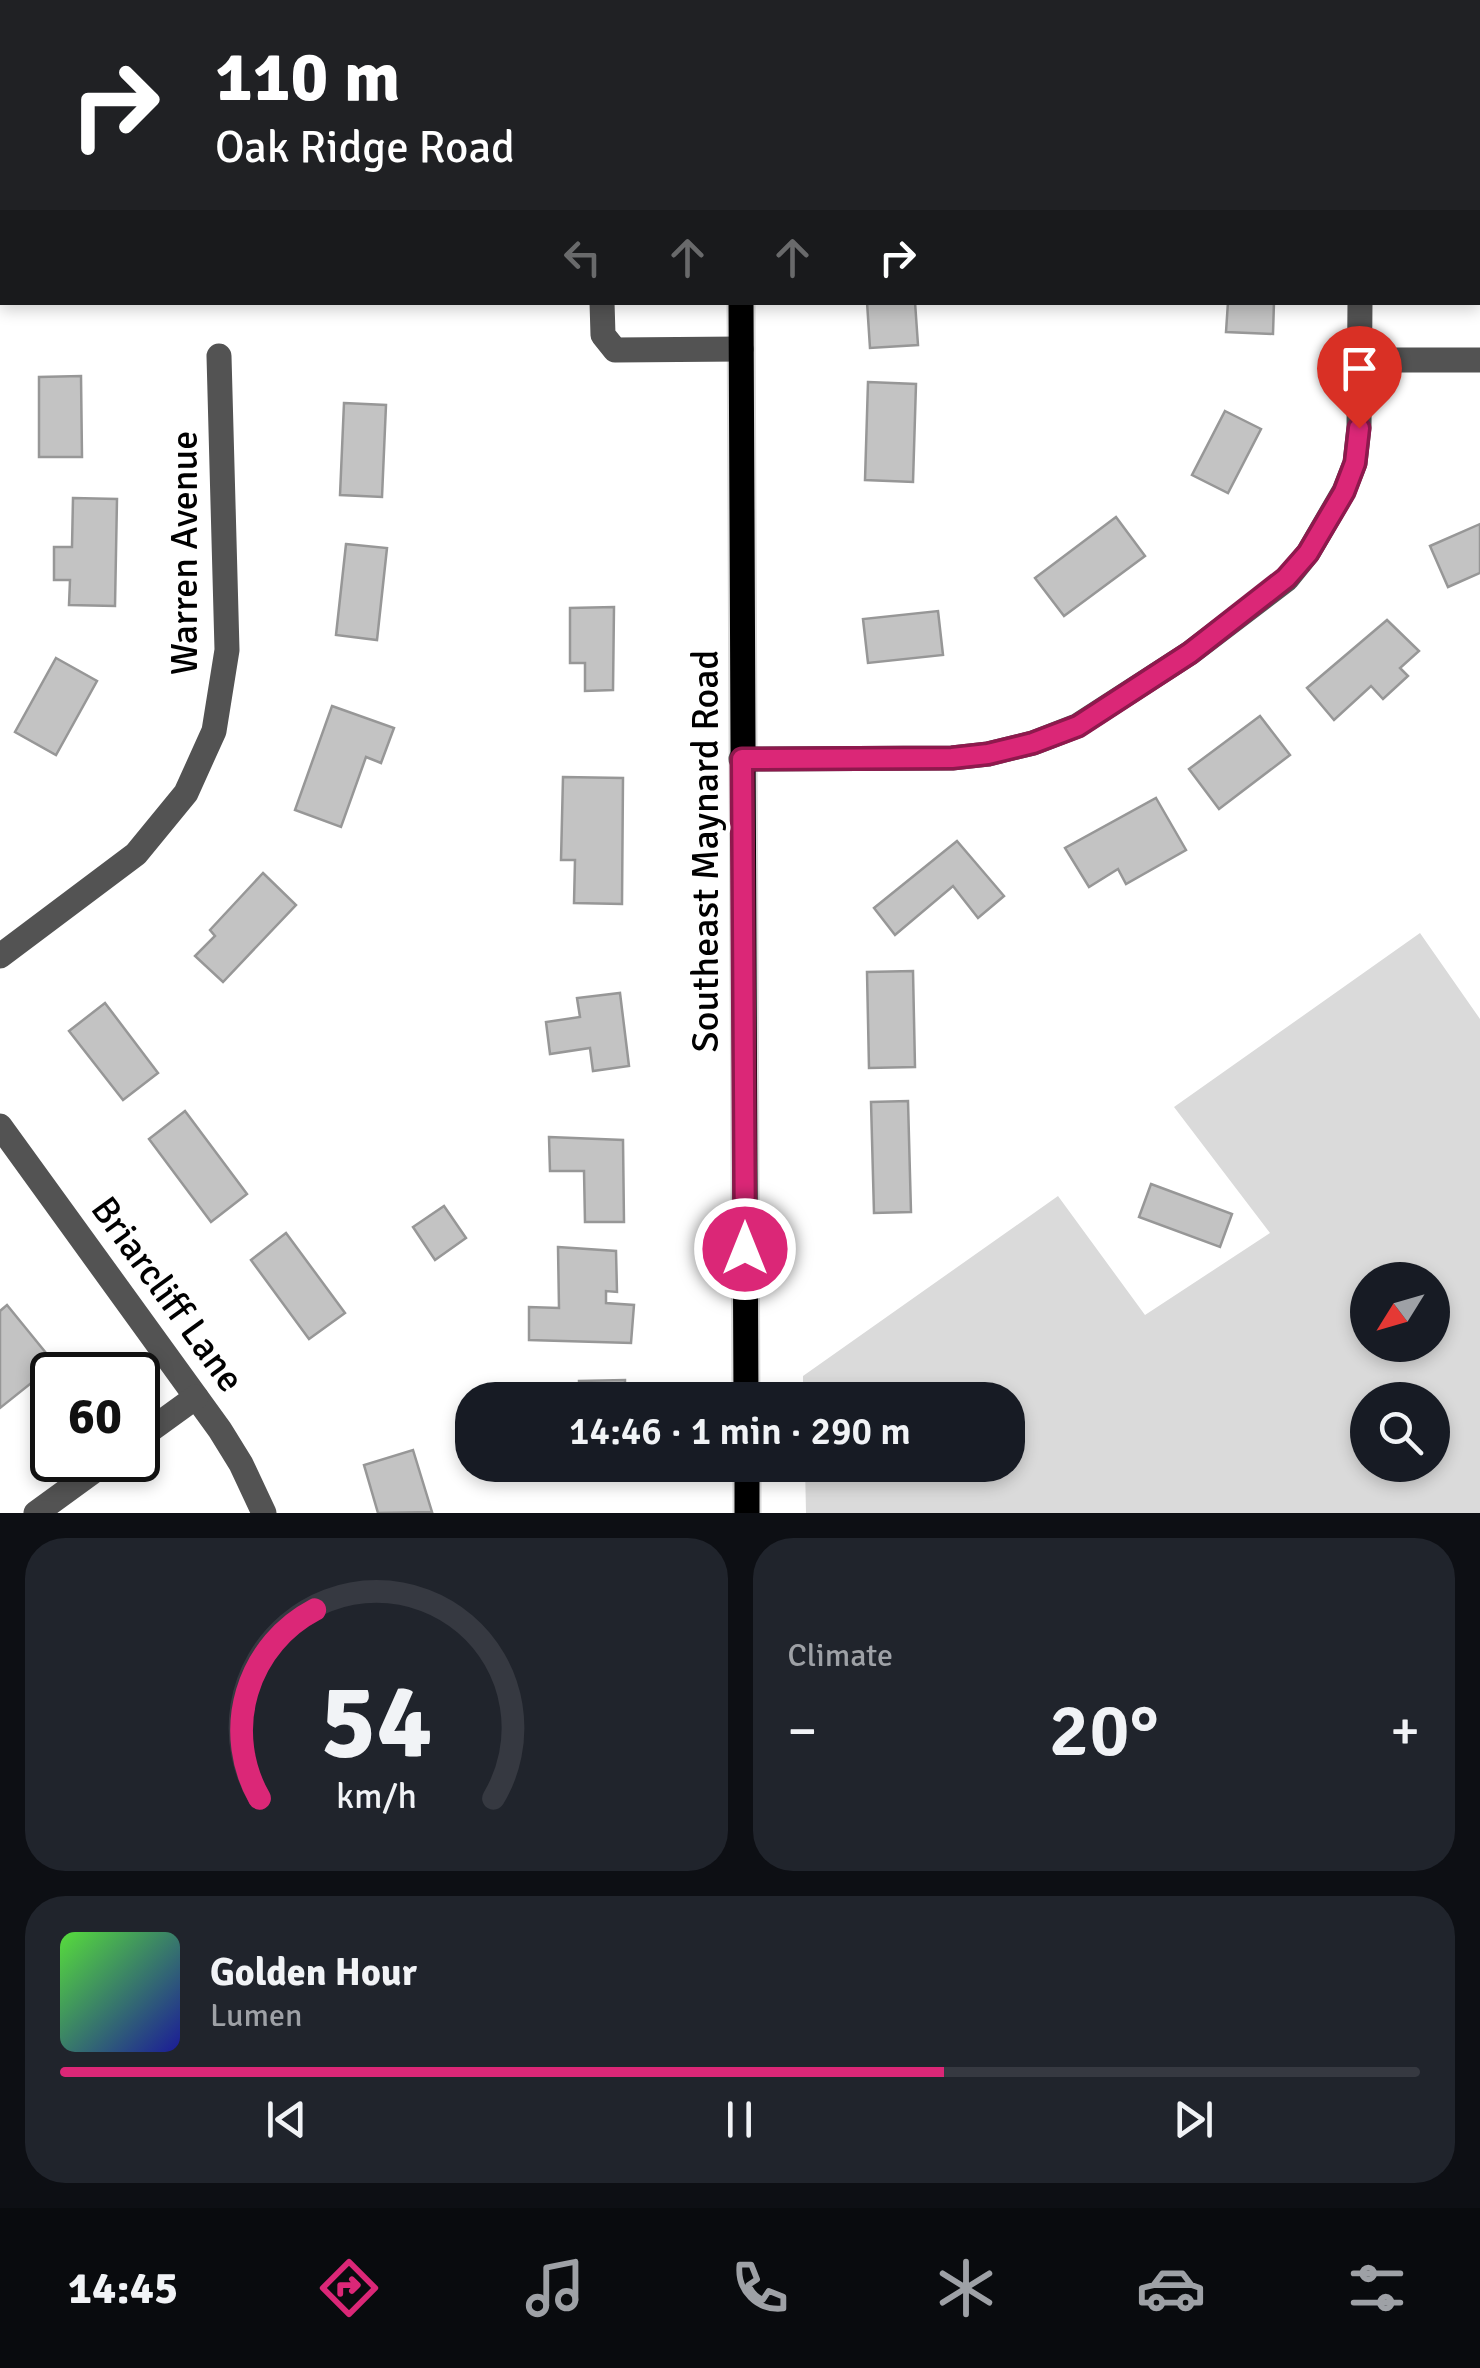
<!DOCTYPE html>
<html lang="en">
<head>
<meta charset="utf-8">
<style>
  :root { --surface:#171b24; --page:#20242c; --text:#f1f3f6; --muted:#9ea1a6; --line:#363941; --accent:#db2777 }
  body { margin:0; font-family:Signika,sans-serif; background:var(--page); color:var(--text); height:100vh; display:flex; flex-direction:column; font-size:38px; white-space:nowrap }
  * { box-sizing:border-box; margin:0 }
  p { font-size:32px; color:var(--muted) }
  .icon { flex:none; width:55px; height:55px; fill:none; stroke:currentColor; stroke-width:2; stroke-linecap:round; stroke-linejoin:round }
  .map { position:relative; height:1513px; overflow:hidden }
  .sheet { display:flex; flex-direction:column; gap:25px; padding:25px; background:#0d0f14; flex:1 }
  .sheet>* { flex:none }
  .banner { position:absolute; left:0px; top:0px; width:1480px; height:305px; box-shadow:0 5px 15px #0003; background:#202124; color:#fff; overflow:hidden }
  .needle { width:65px; rotate:233deg }
  .buttons { position:absolute; left:1350px; top:1262px; display:grid; gap:20px }
  .buttons a { display:grid; place-items:center; width:100px; height:100px; border-radius:50%; background:var(--surface); box-shadow:0 5px 15px #0003; font-size:50px }
  .speed { position:absolute; left:30px; top:1352px; display:flex; gap:20px; font-size:50px; font-weight:700; text-align:center }
  .speed>* { display:grid; place-content:center; width:130px; height:130px; border-radius:50%; background:var(--surface); box-shadow:0 5px 15px #0003; line-height:1 }
  .speed .limit { border:5px solid #111; border-radius:15px; background:#fff; color:#111 }
  .pin { position:absolute; display:grid; place-items:center; width:85px; height:85px; color:#fff; margin:-102px -42px; border-radius:50% 50% 50% 0; rotate:-45deg; box-shadow:0 0 10px #0007 }
  .pin .icon { rotate:45deg }
  .me { position:absolute; width:110px; margin:-55px; rotate:0deg; stroke-linejoin:round; filter:drop-shadow(0 0 8px #0008) }
  .turn { display:flex; align-items:center; gap:35px; height:210px; padding:0 50px; font-size:45px }
  .turn .icon { width:130px; height:130px; stroke-width:2.5 }
  .turn b { display:block; font-size:70px; line-height:85px }
  .lanes { display:flex; align-items:center; height:95px; padding:0 50px; background:#0003; justify-content:center; gap:50px; direction:ltr }
  .lanes .off { opacity:.35 }
  .big { font-size:75px; font-weight:600; line-height:1.1 }
  .sheet .card { flex:1; display:flex; flex-direction:column; justify-content:center; gap:15px; min-width:0; padding:0 35px; border-radius:40px; background:var(--page) }
  .sheet .dial { align-items:center; gap:0 }
  .dial svg { height:260px; overflow:visible; fill:none; stroke:var(--line); stroke-width:7; stroke-linecap:round; text-anchor:middle }
  .dial text { fill:var(--text); stroke:none }
  .song { display:flex; align-items:center; gap:30px }
  .cover { width:120px; height:120px; border-radius:15px; background:linear-gradient(135deg,hsl(110 70% 55%),hsl(240 70% 35%)) }
  .played { height:10px; border-radius:5px; background:linear-gradient(90deg,var(--accent) 65%,var(--line) 65%) }
  .keys { display:flex; justify-content:space-around; direction:ltr }
  .heat { display:flex; justify-content:space-between; align-items:center; font-size:55px; direction:ltr }
  .sheet .tiles { flex:1; display:grid; gap:25px; grid-template-columns:1fr 1fr }
  .card:last-child { grid-column:span 2 }
  .trip { position:absolute; left:455px; top:1382px; width:570px; height:100px; border-radius:40px; background:var(--surface); box-shadow:0 5px 15px #0003; font-weight:600; line-height:100px; text-align:center }
  .dock { display:flex; height:160px; justify-content:space-around; align-items:center; background:#090b0e; color:var(--muted) }
  .dock .icon { width:70px; height:70px }
  .dock .on { color:var(--accent) }
  .dock b { font-size:45px; color:var(--text) }
  .map>svg:first-child { display:block }
</style>
</head>
<body>
<div class="map">
<svg width="1480" height="1513" viewBox="0 0 1480 1513">
  <rect width="100%" height="100%" fill="#fff"/>
  <path fill="#dadada" fill-rule="evenodd" d="M 1420,933 L 1480,1019 L 1480,1513 L 806,1513 L 805,1465 L 1008,1465 L 1008,1400 L 803,1400 L 803,1376 L 1058,1196 L 1145,1315 L 1270,1233 L 1174,1107 ZM 1368,1280 L 1432,1280 L 1432,1345 L 1368,1345 ZM 1368,1400 L 1432,1400 L 1432,1465 L 1368,1465 Z"/>
  <g fill="#c3c3c3" stroke="#979797" stroke-width="2.5">
    <path d="M 1478,172 L 1480,172 L 1480,290 L 1478,289 Z"/>
    <path d="M 867,302 L 915,302 L 918,345 L 870,348 Z"/>
    <path d="M 1228,302 L 1274,302 L 1273,334 L 1226,332 Z"/>
    <path d="M 81,376 L 82,457 L 39,457 L 39,377 Z"/>
    <path d="M 868,382 L 916,384 L 913,482 L 865,480 Z"/>
    <path d="M 344,403 L 386,405 L 382,497 L 340,495 Z"/>
    <path d="M 1225,411 L 1261,429 L 1228,493 L 1192,475 Z"/>
    <path d="M 73,498 L 117,499 L 115,606 L 69,605 L 70,580 L 54,580 L 54,547 L 72,547 Z"/>
    <path d="M 1116,517 L 1145,556 L 1064,616 L 1035,578 Z"/>
    <path d="M 1480,524 L 1480,573 L 1448,587 L 1430,546 Z"/>
    <path d="M 346,544 L 387,548 L 377,640 L 336,635 Z"/>
    <path d="M 614,607 L 613,690 L 585,691 L 585,663 L 570,663 L 570,608 Z"/>
    <path d="M 938,611 L 943,655 L 868,663 L 863,619 Z"/>
    <path d="M 1387,620 L 1419,651 L 1400,668 L 1408,676 L 1383,699 L 1371,686 L 1334,720 L 1307,688 Z"/>
    <path d="M 56,658 L 97,681 L 56,755 L 15,732 Z"/>
    <path d="M 332,706 L 394,728 L 381,763 L 366,757 L 341,827 L 295,810 Z"/>
    <path d="M 1260,716 L 1290,755 L 1219,809 L 1189,769 Z"/>
    <path d="M 563,777 L 623,778 L 622,904 L 574,903 L 575,860 L 561,860 Z"/>
    <path d="M 1156,798 L 1186,850 L 1126,884 L 1118,869 L 1089,887 L 1065,848 Z"/>
    <path d="M 957,841 L 1004,896 L 978,918 L 953,886 L 895,935 L 874,908 Z"/>
    <path d="M 263,873 L 296,905 L 223,982 L 195,956 L 215,936 L 210,930 Z"/>
    <path d="M 913,971 L 915,1067 L 869,1068 L 867,972 Z"/>
    <path d="M 620,993 L 629,1066 L 593,1071 L 590,1048 L 550,1054 L 546,1022 L 580,1017 L 577,998 Z"/>
    <path d="M 105,1003 L 158,1073 L 123,1100 L 69,1031 Z"/>
    <path d="M 908,1101 L 911,1212 L 874,1213 L 871,1102 Z"/>
    <path d="M 185,1111 L 247,1194 L 211,1222 L 149,1139 Z"/>
    <path d="M 549,1137 L 623,1140 L 624,1222 L 585,1222 L 584,1171 L 550,1171 Z"/>
    <path d="M 1151,1184 L 1232,1214 L 1220,1247 L 1139,1217 Z"/>
    <path d="M 444,1206 L 466,1238 L 435,1260 L 413,1227 Z"/>
    <path d="M 286,1233 L 345,1313 L 309,1339 L 251,1260 Z"/>
    <path d="M 558,1247 L 616,1251 L 617,1292 L 606,1291 L 606,1303 L 634,1305 L 631,1343 L 529,1340 L 529,1307 L 559,1308 Z"/>
    <path d="M 7,1305 L 55,1364 L 0,1408 L 0,1311 Z"/>
    <path d="M 625,1380 L 625,1400 L 579,1400 L 579,1381 Z"/>
    <path d="M 413,1450 L 432,1512 L 378,1513 L 364,1465 Z"/>
    <rect x="580" y="1465" width="46" height="14"/>
  </g>
  <g fill="none" stroke-linecap="round" stroke-linejoin="round">
    <defs>
      <g id="major">
        <path d="M 742,2 L 742,0"/>
        <path d="M 741,302 L 746,1400"/>
        <path d="M 747,1465 L 747,1513"/>
      </g>
    </defs>
    <use href="#major" stroke="#dbdbdb" stroke-width="29"/>
    <g stroke="#535353" stroke-width="25">
      <path d="M 572,0 L 578,2"/>
      <path d="M 620,2 L 621,0"/>
      <path d="M 1360,2 L 1360,0"/>
      <path d="M 602,302 L 603,335 L 615,350 L 741,349"/>
      <path d="M 1360,360 L 1480,360"/>
      <path d="M 741,759 L 952,758 L 988,754 L 1033,743 L 1077,726 L 1190,653 L 1287,579 L 1308,553 L 1344,491 L 1355,463 L 1359,427 L 1360,302"/>
      <path d="M 0,956 L 136,854 L 186,793 L 214,731 L 227,650 L 219,356"/>
      <path d="M 0,1126 L 220,1430 L 241,1464 L 264,1513"/>
      <path d="M 138,1439 L 196,1397"/>
      <path d="M 36,1513 L 109,1460"/>
    </g>
    <use href="#major" stroke="#000" stroke-width="25"/>
  </g>
  <g fill="none" stroke-linecap="round" stroke-linejoin="round">
    <defs>
      <path id="route" d="M 745,1249 L 742,759 L 952,758 L 988,754 L 1033,743 L 1078,726 L 1190,653 L 1286,578 L 1308,553 L 1344,492 L 1355,463 L 1359,428"/>
    </defs>
    <use href="#route" stroke="#8e194d" stroke-width="25"/>
    <use href="#route" stroke="#db2777" stroke-width="18"/>
  </g>
  <g text-anchor="middle" stroke-width="9" stroke-linejoin="round" paint-order="stroke">
    <g font-size="38" fill="#000" stroke="#fff">
      <text transform="translate(184 553) rotate(-90)" y="13">Warren Avenue</text>
      <text transform="translate(705 851) rotate(-90)" y="13">Southeast Maynard Road</text>
      <text transform="translate(168 1294) rotate(54)" y="13">Briarcliff Lane</text>
    </g>
  </g>
</svg>
<div class="buttons">
<a><svg class="needle" viewBox="-14 -14 28 28"><path d="M0-13l5 13h-10z" fill="#e53935"/><path d="M0 13l5-13h-10z" fill="#9ea1a6"/></svg></a>
<a><svg class="icon" aria-label="search" viewBox="0 0 24 24"><circle cx="10" cy="10" r="6"/><path d="M15 15l6 6"/></svg></a>
</div>
<div class="speed"><div class="limit">60</div></div>
<div class="pin" style="left:1359px;top:428px;background:#d93025"><svg class="icon" aria-label="arrive" viewBox="0 0 24 24"><path d="M6 21V4h12l-3 4 3 4H6"/></svg></div>
<svg class="me" style="left:745px;top:1249px" viewBox="-20 -20 40 40"><circle r="17" fill="#db2777" stroke="#fff" stroke-width="3"/><path d="M0-11L8 9 0 5-8 9z" fill="#fff"/></svg>
<div class="trip">14:46 · 1 min · 290 m</div>
<div class="banner">
<div class="turn"><svg class="icon" aria-label="right" viewBox="0 0 24 24"><path d="M7 20v-9h11M14 6l5 5-5 5"/></svg><div><b>110 m</b>Oak Ridge Road</div></div>
<div class="lanes"><svg class="icon off" aria-label="left" viewBox="0 0 24 24"><path d="M17 20v-9H6M10 6l-5 5 5 5"/></svg><svg class="icon off" aria-label="ahead" viewBox="0 0 24 24"><path d="M12 20V5M6 11l6-6 6 6"/></svg><svg class="icon off" aria-label="ahead" viewBox="0 0 24 24"><path d="M12 20V5M6 11l6-6 6 6"/></svg><svg class="icon" aria-label="right" viewBox="0 0 24 24"><path d="M7 20v-9h11M14 6l5 5-5 5"/></svg></div>
</div>
</div>
<section class="sheet">
<div class="tiles">
<div class="card dial"><svg viewBox="0 0 100 80">
<path d="M14 69A42 42 0 1 1 86 69"/>
<path d="M14 69A42 42 0 0 1 31 11" stroke="#db2777"/>
<text x="50" y="56" font-size="32" font-weight="700">54</text>
<text x="50" y="72" font-size="11">km/h</text>
</svg></div>
<div class="card"><p>Climate</p>
<div class="heat"><a>−</a><b class="big">20°</b><a>+</a></div>
</div>
<div class="card">
<div class="song"><i class="cover"></i><div><b>Golden Hour</b><p>Lumen</p></div></div>
<div class="played"></div>
<div class="keys"><svg class="icon" aria-label="previous" viewBox="0 0 24 24"><path d="M18 5L8 12l10 7zM5 5v14"/></svg><svg class="icon" aria-label="pause" viewBox="0 0 24 24"><path d="M8 5v14M16 5v14"/></svg><svg class="icon" aria-label="next" viewBox="0 0 24 24"><path d="M6 5l10 7-10 7zM19 5v14"/></svg></div>
</div>
</div>
</section>
<nav class="dock">
<b>14:45</b>
<svg class="icon on" aria-label="directions" viewBox="0 0 24 24"><path d="M12 3l9 9-9 9-9-9zM9 14v-3h6M13 9l2 2-2 2"/></svg>
<svg class="icon" aria-label="music" viewBox="0 0 24 24"><path d="M9 18V5l10-2v13"/><circle cx="6" cy="18" r="3"/><circle cx="16" cy="16" r="3"/></svg>
<svg class="icon" aria-label="phone" viewBox="0 0 24 24"><path d="M5 4h4l2 5-3 2q2 4 5 5l2-3 5 2v4C11 20 4 13 5 4z"/></svg>
<svg class="icon" aria-label="climate" viewBox="0 0 24 24"><path d="M12 3v18M4 7l16 10M4 17L20 7"/></svg>
<svg class="icon" aria-label="car" viewBox="0 0 24 24"><path d="M5 17H2v-5l4-1 3-4h7l3 4 3 1v5h-3M9 17h6M6 11h13"/><circle cx="7" cy="17" r="2"/><circle cx="17" cy="17" r="2"/></svg>
<svg class="icon" aria-label="filters" viewBox="0 0 24 24"><path d="M4 7h16M4 17h16"/><circle cx="9" cy="7" r="2"/><circle cx="15" cy="17" r="2"/></svg>
</nav>
</body>
</html>
